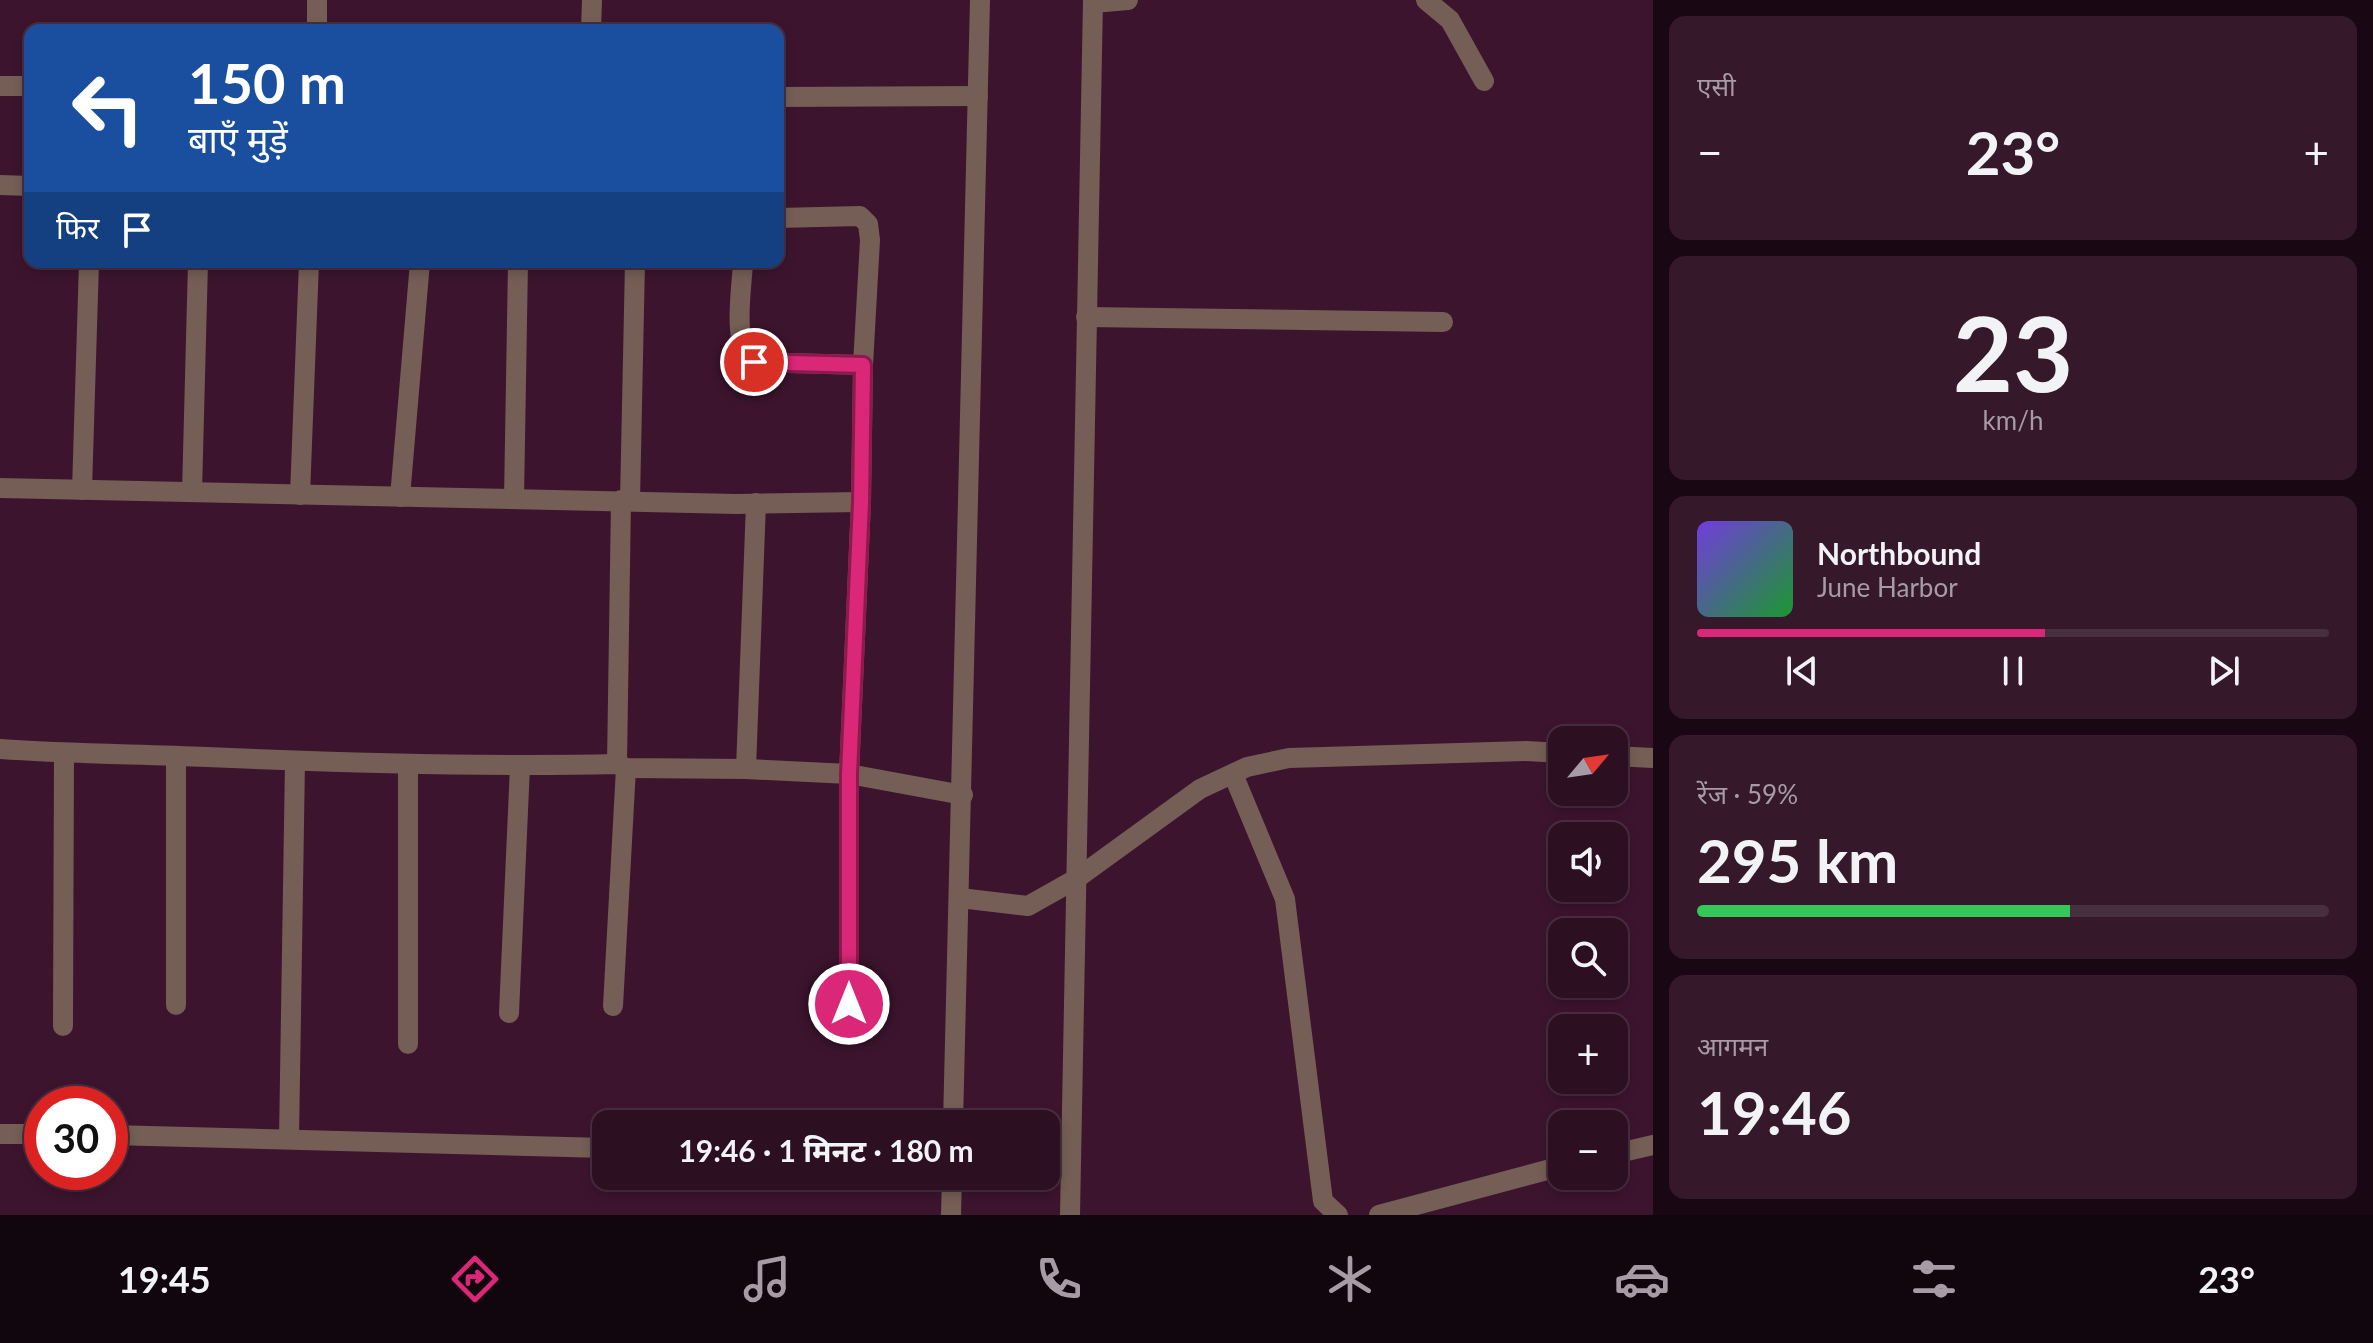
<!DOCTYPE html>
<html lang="hi">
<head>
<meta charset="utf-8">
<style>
  :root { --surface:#2d0f22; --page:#35182a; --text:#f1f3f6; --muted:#a79ca5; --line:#482f40; --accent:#db2777 }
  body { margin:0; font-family:Lato,"Noto Sans Devanagari",sans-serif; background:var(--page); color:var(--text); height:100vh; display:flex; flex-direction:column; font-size:30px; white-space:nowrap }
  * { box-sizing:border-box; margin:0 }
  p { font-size:26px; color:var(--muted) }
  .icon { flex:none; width:44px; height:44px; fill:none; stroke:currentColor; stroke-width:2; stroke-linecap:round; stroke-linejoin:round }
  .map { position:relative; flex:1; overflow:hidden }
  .drawer { display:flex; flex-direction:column; gap:16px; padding:16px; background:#190813; width:720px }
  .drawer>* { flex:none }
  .guide { position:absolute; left:24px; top:24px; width:760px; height:244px; border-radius:16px; box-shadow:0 4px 12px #0003,0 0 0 2px var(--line); background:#1a4fa0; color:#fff; overflow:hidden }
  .needle { width:52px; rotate:61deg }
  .fabs { position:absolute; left:1548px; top:726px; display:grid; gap:16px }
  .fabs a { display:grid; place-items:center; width:80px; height:80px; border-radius:16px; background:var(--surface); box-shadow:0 4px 12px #0003,0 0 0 2px var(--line); font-size:40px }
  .speed { position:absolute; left:24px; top:1086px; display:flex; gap:16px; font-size:40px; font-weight:700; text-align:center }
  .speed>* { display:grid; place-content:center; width:104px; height:104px; border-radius:50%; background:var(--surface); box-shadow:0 4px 12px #0003,0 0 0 2px var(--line); line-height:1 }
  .speed .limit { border:12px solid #d22; background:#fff; color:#111 }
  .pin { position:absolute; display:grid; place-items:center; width:68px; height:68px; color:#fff; margin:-34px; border:4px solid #fff; border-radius:50%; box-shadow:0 2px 8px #0007 }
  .me { position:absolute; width:88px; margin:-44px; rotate:0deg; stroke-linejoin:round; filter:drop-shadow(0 0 6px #0008) }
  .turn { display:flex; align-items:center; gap:28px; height:168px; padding:0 32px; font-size:36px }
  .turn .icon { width:104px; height:104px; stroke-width:2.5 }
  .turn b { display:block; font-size:56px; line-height:68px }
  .then { display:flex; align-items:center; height:76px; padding:0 32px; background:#0003; gap:16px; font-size:30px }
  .big { font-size:60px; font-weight:700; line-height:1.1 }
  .drawer .widget { flex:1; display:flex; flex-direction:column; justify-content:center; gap:12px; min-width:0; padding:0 28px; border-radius:16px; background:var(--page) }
  .drawer .dial { align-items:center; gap:0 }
  .dial b { font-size:104px; line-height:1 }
  .song { display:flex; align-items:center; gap:24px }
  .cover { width:96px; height:96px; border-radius:12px; background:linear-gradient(135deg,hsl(260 70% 55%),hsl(130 70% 35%)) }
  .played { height:8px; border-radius:4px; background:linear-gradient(90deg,var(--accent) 55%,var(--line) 55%) }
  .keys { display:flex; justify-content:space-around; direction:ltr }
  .heat { display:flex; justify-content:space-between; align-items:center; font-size:44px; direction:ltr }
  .charge { height:12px; border-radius:6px; background:linear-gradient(90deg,#34c759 59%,var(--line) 0) }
  .trip { position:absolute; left:592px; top:1110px; width:468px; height:80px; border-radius:16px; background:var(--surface); box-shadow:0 4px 12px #0003,0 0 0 2px var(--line); font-weight:700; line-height:80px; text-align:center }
  .tab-bar { display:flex; height:128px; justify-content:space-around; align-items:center; background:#12060e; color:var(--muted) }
  .tab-bar .icon { width:56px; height:56px }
  .tab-bar .current { color:var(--accent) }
  .tab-bar b { font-size:36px; color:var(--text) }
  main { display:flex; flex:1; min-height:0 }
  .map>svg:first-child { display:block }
</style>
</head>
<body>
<main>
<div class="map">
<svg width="1653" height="1215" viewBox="0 0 1653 1215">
  <rect width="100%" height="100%" fill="#3c142e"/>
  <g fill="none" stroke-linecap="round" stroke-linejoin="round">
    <g stroke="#745e55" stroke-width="20">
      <path d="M 1426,0 L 1450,20 L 1484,81"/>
      <path d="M 1093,3 L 1128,0"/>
      <path d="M 317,30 L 317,0"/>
      <path d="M 591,30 L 592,0"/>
      <path d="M 0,86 L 30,86"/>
      <path d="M 778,97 L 978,96"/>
      <path d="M 0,185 L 30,186"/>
      <path d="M 778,218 L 860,216 L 868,224 L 870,240 L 863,365 L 861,502 L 849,774 L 849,1033"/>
      <path d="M 743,262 C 742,288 731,346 754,362 L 863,365"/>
      <path d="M 1086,317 L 1443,322"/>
      <path d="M 0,488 L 736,504 L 861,502"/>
      <path d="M 82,490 L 89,262"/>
      <path d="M 192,492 L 198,262"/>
      <path d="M 300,495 L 309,262"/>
      <path d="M 400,497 L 420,262"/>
      <path d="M 514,499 L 518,262"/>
      <path d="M 630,501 L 635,262"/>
      <path d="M 0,749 C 69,754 138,754 207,757 C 344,763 480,767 617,764 L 626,768 L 746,769 L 849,774 L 963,795"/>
      <path d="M 1614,756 L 1653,758"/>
      <path d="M 617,764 L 621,500"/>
      <path d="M 746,769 L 756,503"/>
      <path d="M 1233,774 L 1285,899 L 1323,1201 L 1338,1215"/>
      <path d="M 960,898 L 1028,906 L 1076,879 L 1200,789 L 1247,767 L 1289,758 L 1526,751 L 1562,753"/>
      <path d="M 176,1005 L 176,756"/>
      <path d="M 613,1006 L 626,768"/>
      <path d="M 509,1013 L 520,766"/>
      <path d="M 63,1026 L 64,754"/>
      <path d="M 408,1044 L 408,765"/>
      <path d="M 953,1124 L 980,0"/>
      <path d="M 0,1134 L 42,1134"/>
      <path d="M 110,1135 L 606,1148"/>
      <path d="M 289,1139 L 295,761"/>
      <path d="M 1614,1154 L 1653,1145"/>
      <path d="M 951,1215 L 952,1176"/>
      <path d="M 1070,1215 L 1093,0"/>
      <path d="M 1379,1215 L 1562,1166"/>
    </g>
  </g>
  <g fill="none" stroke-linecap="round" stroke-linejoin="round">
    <defs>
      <path id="route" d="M 754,362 L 863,365 L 861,502 L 849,774 L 849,1004"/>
    </defs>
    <use href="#route" stroke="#8e194d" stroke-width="20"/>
    <use href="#route" stroke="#db2777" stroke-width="14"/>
  </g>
</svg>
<div class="fabs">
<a><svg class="needle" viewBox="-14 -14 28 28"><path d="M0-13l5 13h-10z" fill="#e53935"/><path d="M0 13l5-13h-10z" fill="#a79ca5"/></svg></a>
<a><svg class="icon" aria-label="sound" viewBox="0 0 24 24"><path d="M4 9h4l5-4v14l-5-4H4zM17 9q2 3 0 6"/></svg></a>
<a><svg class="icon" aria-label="search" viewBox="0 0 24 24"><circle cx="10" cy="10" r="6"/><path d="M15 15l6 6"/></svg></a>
<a>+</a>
<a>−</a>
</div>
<div class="speed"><div class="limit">30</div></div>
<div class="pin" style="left:754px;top:362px;background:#d93025"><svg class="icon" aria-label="arrive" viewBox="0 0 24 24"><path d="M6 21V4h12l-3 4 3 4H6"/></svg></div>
<svg class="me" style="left:849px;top:1004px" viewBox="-20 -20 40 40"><circle r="17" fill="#db2777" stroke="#fff" stroke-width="3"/><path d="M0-11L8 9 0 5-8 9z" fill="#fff"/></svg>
<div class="trip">19:46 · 1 मिनट · 180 m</div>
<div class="guide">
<div class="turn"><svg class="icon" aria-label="left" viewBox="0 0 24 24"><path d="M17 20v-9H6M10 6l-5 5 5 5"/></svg><div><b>150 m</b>बाएँ मुड़ें</div></div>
<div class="then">फिर<svg class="icon" aria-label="arrive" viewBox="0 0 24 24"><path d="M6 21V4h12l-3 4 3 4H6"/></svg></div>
</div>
</div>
<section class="drawer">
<div class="widget"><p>एसी</p>
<div class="heat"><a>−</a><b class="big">23°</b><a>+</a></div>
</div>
<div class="widget dial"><b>23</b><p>km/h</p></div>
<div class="widget">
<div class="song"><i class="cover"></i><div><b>Northbound</b><p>June Harbor</p></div></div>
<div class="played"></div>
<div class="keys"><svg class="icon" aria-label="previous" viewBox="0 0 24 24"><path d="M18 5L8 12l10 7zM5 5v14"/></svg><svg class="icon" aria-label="pause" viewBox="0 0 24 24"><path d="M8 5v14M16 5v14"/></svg><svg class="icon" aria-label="next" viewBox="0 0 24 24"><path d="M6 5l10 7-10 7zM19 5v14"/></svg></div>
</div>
<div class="widget"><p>रेंज · 59%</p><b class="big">295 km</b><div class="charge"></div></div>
<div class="widget"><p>आगमन</p><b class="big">19:46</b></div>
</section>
</main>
<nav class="tab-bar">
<b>19:45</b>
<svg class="icon current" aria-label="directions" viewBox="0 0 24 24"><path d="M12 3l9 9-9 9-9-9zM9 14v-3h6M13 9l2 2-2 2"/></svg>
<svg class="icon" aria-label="music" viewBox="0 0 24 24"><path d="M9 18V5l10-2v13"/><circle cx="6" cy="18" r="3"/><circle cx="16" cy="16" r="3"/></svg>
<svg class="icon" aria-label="phone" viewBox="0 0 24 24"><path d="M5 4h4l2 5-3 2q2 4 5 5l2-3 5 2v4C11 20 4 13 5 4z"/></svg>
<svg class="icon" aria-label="climate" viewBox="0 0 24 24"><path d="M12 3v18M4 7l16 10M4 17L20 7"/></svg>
<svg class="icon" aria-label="car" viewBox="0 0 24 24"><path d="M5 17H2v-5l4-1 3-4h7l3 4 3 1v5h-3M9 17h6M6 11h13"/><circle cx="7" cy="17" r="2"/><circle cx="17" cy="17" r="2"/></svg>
<svg class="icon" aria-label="filters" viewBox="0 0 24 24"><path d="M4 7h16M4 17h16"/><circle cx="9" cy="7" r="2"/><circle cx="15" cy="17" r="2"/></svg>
<b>23°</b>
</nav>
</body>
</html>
